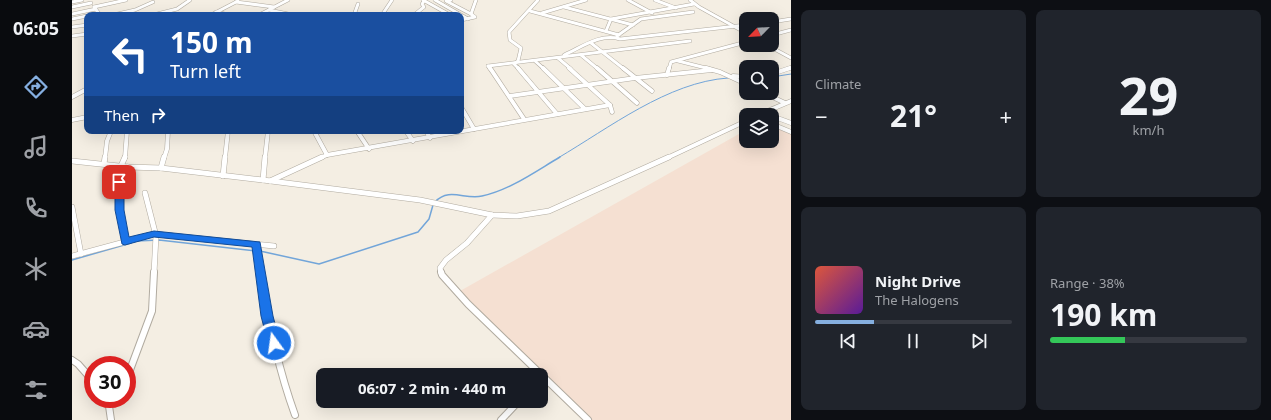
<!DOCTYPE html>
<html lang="en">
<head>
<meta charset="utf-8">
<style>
  :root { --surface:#171b24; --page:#20242c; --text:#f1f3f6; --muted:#9ea1a6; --line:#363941; --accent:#85afe0 }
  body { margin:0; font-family:"Noto Sans",sans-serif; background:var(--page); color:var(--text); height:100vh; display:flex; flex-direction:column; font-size:15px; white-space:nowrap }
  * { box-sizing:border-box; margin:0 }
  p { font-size:13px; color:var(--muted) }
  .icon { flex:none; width:22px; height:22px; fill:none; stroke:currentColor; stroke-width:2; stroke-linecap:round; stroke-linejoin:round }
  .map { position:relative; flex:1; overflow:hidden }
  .panel { display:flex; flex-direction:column; gap:10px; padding:10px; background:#0d0f14; width:480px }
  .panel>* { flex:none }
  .guide { position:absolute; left:12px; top:12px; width:380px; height:122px; border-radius:8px; box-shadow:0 4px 16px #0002; background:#1a4fa0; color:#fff; overflow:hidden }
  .needle { width:26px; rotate:245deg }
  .controls { position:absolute; left:667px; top:12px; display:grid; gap:8px }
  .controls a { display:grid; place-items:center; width:40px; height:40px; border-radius:8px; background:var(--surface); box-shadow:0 4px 16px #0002; font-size:20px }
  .speed { position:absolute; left:12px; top:356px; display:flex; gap:8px; font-size:20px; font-weight:700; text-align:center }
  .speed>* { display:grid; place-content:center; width:52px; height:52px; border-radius:50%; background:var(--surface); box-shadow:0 4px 16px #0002; line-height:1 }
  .speed .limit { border:6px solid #d22; background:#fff; color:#111 }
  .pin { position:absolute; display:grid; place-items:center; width:34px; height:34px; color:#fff; margin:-17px; border-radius:8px; box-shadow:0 2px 6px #0006 }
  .me { position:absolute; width:44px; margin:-22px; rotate:346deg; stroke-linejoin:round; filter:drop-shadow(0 0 3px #0008) }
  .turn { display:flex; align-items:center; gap:14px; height:84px; padding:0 20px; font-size:18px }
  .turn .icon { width:52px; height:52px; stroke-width:2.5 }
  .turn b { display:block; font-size:28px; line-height:34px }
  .then { display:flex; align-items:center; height:38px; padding:0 20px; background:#0003; gap:8px; font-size:15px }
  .big { font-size:30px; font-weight:700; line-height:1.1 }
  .panel .card { flex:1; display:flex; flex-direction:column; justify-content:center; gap:6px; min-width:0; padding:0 14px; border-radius:8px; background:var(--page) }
  .panel .dial { align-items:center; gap:0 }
  .dial b { font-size:52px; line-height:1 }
  .song { display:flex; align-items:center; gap:12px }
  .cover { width:48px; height:48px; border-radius:6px; background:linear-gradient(135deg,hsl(10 70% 55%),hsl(270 70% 35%)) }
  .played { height:4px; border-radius:2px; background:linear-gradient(90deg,var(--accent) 30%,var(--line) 30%) }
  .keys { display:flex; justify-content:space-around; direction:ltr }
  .heat { display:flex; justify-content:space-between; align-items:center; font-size:22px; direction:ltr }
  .charge { height:6px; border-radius:3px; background:linear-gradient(90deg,#34c759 38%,var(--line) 0) }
  .panel .tiles { flex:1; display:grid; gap:10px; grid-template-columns:repeat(2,1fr) }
  .trip { position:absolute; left:244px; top:368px; width:232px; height:40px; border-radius:8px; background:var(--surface); box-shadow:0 4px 16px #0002; font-weight:700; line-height:40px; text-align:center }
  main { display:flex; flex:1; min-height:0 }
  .tab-bar { display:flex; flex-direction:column; width:72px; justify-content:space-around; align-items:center; background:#090b0e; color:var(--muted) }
  .tab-bar .icon { width:28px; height:28px }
  .tab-bar .selected { color:var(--accent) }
  .tab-bar b { font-size:18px; color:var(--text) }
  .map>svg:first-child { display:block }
</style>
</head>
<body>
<main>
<nav class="tab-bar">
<b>06:05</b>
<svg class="icon selected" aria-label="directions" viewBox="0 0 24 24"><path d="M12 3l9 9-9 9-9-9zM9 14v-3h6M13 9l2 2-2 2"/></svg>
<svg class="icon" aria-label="music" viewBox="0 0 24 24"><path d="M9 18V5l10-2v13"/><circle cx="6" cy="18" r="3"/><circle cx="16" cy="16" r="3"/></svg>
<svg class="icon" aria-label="phone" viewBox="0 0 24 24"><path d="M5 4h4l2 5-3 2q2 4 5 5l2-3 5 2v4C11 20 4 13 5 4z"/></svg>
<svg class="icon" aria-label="climate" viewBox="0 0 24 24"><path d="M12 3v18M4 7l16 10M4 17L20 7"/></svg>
<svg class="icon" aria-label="car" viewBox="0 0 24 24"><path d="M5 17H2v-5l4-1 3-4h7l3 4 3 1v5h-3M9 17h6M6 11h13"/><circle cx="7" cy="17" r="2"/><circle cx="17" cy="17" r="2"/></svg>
<svg class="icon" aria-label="filters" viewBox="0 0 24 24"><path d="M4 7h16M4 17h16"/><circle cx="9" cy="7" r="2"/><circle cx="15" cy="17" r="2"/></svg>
</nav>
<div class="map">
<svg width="719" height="420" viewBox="0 0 719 420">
  <rect width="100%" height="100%" fill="#f4eee3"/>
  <path fill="#f5e0d2" d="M 700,125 L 719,133 L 719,420 L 519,420 L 388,291 L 674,130 L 674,141 L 700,141 Z"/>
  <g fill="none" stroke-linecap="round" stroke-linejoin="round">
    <g stroke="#72a5d9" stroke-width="1">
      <path d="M 700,77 L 719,74"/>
      <path d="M 486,158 C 537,128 596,82 656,78"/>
    </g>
    <g stroke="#72a5d9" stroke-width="1.5">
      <path d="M 363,202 C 377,187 393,200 410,196 C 438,190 464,171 488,157"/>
      <path d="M 65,241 L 87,240 L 184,251"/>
      <path d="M 188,251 L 247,264 L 346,232 L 357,219 L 361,205"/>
      <path d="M 0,260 L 59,243"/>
    </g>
    <defs>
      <g id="minor-far3">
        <path d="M 351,0 L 378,15"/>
        <path d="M 363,0 L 396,19"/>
        <path d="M 379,0 L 374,1 L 399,14"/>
        <path d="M 556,0 L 580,13"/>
        <path d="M 583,0 L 604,8"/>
        <path d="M 618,0 L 627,7 L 674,33"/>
        <path d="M 0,2 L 10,0"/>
        <path d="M 164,2 L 202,7"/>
        <path d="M 0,7 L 19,3"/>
        <path d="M 22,7 L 54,0"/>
        <path d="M 22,7 L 28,15"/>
        <path d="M 492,7 L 561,25"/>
        <path d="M 197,10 L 221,15"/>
        <path d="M 458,11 L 547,35"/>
        <path d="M 144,12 L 157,15"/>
        <path d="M 470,13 L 514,0"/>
        <path d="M 0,14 L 24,9"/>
        <path d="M 41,15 L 63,10 L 81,2"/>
        <path d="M 81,15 L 105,9 L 118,0"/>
        <path d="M 139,15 L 166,1"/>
        <path d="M 187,15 L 216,0"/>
        <path d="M 282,15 L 286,4"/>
        <path d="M 310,15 L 320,0"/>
        <path d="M 342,15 L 352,7 L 350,4 L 352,1"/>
        <path d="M 0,19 L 15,16"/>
        <path d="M 389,20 L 403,17 L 399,14 L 404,0"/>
        <path d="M 700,22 L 719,19"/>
        <path d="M 0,27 L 15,25"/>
        <path d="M 534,31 L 539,19 L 622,4"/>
        <path d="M 700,35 L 719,30"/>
        <path d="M 0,36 L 15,34"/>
        <path d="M 545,36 L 569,19 L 621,12"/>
        <path d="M 519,43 L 552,69"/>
        <path d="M 695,45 L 719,58"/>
        <path d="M 492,55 C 510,47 528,33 548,39 L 674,25"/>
        <path d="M 509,55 L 526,69"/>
        <path d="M 486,58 L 499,69"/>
        <path d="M 463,61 L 472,69"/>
        <path d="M 606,61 L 638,69"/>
        <path d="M 416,66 L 618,41"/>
        <path d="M 416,66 L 418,69"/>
        <path d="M 447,69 L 442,64 L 446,61 L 449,48 L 438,40 L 437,32 L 466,0"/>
        <path d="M 597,69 L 599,62 L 674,42"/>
        <path d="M 715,69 L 719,68"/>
      </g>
      <g id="minor-far2">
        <path d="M 418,68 L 452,119"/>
        <path d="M 446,68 L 485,114"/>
        <path d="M 471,68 L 513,109"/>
        <path d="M 497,68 L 538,105 L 540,112"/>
        <path d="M 525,68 L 565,103"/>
        <path d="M 551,68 L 580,91"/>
        <path d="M 634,68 L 648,72 L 674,84"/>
        <path d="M 700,74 L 718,68"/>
        <path d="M 595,75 L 597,68"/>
        <path d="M 661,76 L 674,77"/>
        <path d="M 692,93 L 713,103"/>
        <path d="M 438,96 L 563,78 L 640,70"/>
        <path d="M 0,97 L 15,89"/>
        <path d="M 389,107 L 402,129"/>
        <path d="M 686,115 L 719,101"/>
        <path d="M 700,116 L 719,123"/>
        <path d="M 0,120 L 15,117"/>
        <path d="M 700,124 L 719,132"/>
        <path d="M 242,131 L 255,155"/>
        <path d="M 285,131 L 297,149"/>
        <path d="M 334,131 L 341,141"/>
        <path d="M 354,131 L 358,138"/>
        <path d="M 33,158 L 35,141 L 39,131"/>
        <path d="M 53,158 L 55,131"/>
        <path d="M 92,158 L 95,149 L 96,131"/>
        <path d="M 153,158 L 156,131"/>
        <path d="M 193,158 L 196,131"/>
        <path d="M 248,158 L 255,155 L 538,105"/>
        <path d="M 595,158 L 674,121"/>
      </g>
      <g id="minor-far1">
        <path d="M 0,161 L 56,167 L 89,168 L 191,180 L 348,200 L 420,215 L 445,216 L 477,211 L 597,157"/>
        <path d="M 32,164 L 33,157"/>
        <path d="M 49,166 L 53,157"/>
        <path d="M 89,168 L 92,157"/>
        <path d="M 151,176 L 153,157"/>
        <path d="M 191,180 L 193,157"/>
        <path d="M 198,181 L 250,157"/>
        <path d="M 73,193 L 84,236 L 82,273"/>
        <path d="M 0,207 L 9,254"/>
        <path d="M 53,242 L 48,210 L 47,182 L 56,167"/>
        <path d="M 185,244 L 189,273"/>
        <path d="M 0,256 L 82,234 L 202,246"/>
        <path d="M 369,273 L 368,268 L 374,260 L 395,243 L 420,215"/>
      </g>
      <g id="minor">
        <path d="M 189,272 C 196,321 206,368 223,415"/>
        <path d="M 369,272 L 370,275 L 396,304 L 516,420"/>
        <path d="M 0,360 L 6,364 L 21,381"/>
        <path d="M 55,378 L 80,311 L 82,272"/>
        <path d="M 36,399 L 39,420"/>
        <path d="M 429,420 L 447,401"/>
      </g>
    </defs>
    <use href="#minor-far3" stroke="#b1aba0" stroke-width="4"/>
    <use href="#minor-far2" stroke="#b1aba0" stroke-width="5"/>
    <use href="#minor-far1" stroke="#b1aba0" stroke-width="6"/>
    <use href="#minor" stroke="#b1aba0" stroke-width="8"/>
    <use href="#minor-far3" stroke="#fff" stroke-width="3"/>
    <use href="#minor-far2" stroke="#fff" stroke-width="4"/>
    <use href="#minor-far1" stroke="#fff" stroke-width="5"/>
    <use href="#minor" stroke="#fff" stroke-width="6"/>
  </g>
  <path fill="#1a73e8" stroke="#114b97" d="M 47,180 L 52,182 L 52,210 L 57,237 L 82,231 L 188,242 L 201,316 L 208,343 L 206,346 L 202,348 L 198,346 L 196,343 L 189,316 L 180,247 L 82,237 L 53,245 L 50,244 L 43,210 L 43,182 Z"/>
</svg>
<div class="controls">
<a><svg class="needle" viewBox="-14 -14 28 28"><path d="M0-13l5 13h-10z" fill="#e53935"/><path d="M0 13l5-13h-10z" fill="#9ea1a6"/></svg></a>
<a><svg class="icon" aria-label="search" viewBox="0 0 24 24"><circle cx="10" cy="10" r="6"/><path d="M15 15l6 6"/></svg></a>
<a><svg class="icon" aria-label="layers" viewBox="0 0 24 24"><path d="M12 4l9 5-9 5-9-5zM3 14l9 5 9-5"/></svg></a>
</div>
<div class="speed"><div class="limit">30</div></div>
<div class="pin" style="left:47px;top:182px;background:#d93025"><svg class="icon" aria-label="arrive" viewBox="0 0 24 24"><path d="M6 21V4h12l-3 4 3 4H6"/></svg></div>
<svg class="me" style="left:202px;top:343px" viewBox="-20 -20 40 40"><circle r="17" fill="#1a73e8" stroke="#fff" stroke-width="3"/><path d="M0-11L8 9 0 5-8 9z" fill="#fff"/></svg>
<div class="trip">06:07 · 2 min · 440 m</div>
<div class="guide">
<div class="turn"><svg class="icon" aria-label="left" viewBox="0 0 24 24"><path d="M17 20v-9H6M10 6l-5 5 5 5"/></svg><div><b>150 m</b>Turn left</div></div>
<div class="then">Then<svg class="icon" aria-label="right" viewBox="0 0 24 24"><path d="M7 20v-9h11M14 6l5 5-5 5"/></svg></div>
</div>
</div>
<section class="panel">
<div class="tiles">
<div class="card"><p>Climate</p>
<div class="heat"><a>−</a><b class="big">21°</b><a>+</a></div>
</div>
<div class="card dial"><b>29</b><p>km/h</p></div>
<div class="card">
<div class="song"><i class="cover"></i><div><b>Night Drive</b><p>The Halogens</p></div></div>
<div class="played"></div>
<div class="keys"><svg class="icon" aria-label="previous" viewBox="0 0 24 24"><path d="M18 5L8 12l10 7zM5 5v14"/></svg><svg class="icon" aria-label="pause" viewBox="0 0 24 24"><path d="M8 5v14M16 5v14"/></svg><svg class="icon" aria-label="next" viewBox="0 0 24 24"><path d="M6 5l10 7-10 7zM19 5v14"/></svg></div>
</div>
<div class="card"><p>Range · 38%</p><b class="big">190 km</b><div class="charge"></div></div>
</div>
</section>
</main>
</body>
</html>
